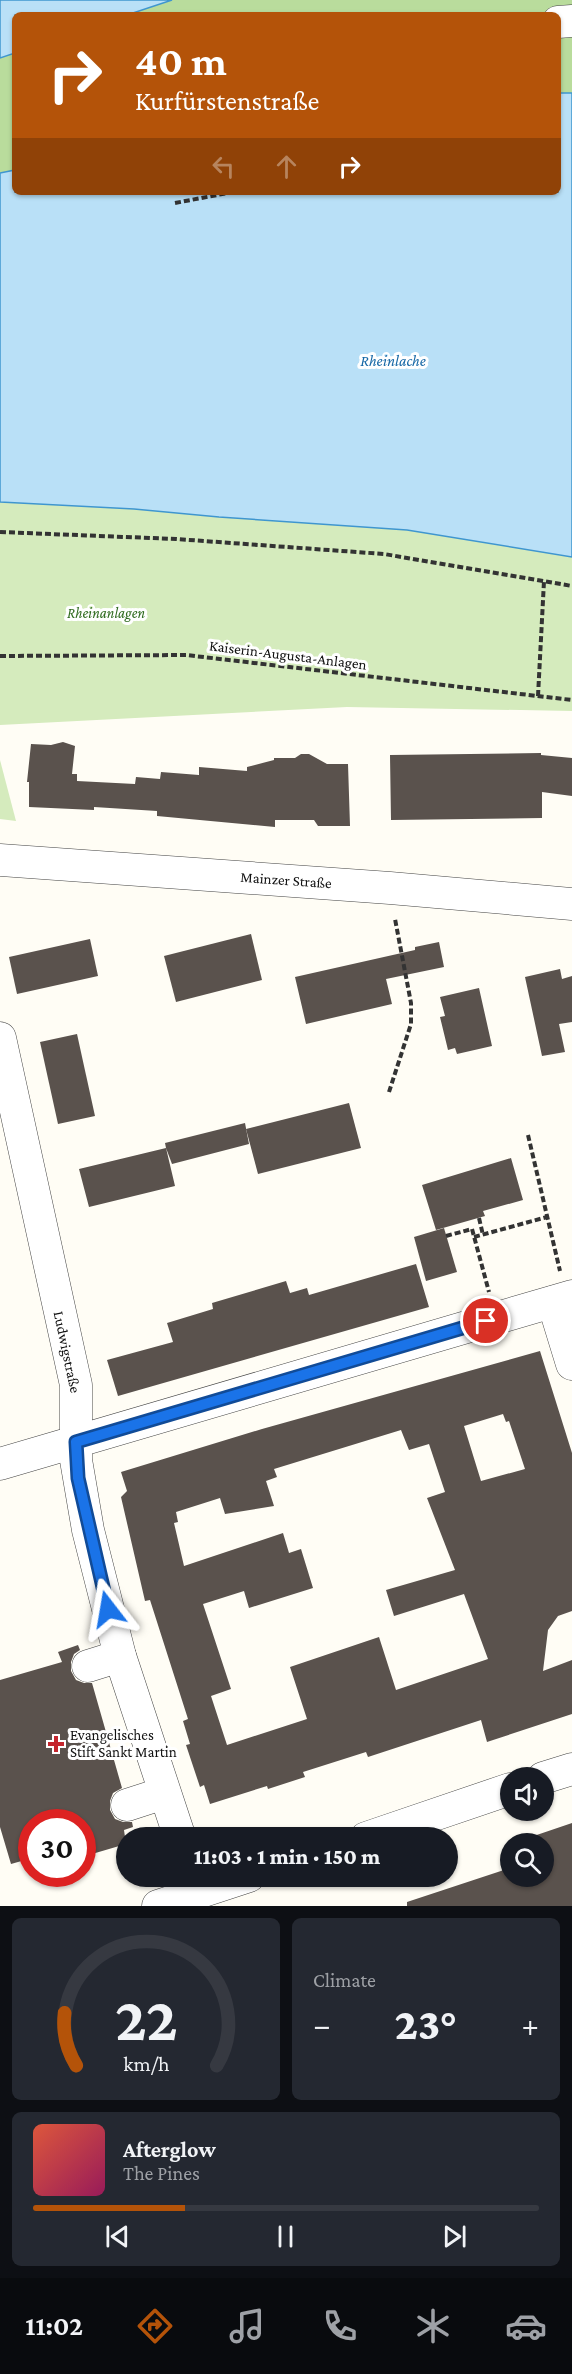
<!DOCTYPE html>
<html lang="en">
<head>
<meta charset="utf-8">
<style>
  :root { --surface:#171b24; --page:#242831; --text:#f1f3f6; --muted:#9ea1a6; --line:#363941; --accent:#b45309 }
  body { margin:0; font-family:"Crimson Pro",serif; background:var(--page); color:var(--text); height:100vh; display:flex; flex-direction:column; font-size:22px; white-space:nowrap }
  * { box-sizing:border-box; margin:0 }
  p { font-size:20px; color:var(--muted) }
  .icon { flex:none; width:33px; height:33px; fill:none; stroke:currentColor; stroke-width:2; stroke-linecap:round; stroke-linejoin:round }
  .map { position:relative; height:1906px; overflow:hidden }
  .side { display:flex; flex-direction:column; gap:12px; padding:12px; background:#0d0f14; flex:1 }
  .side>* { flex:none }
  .guide { position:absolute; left:12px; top:12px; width:549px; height:183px; border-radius:9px; box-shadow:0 2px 4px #0004; background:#b45309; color:#fff; overflow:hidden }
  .controls { position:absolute; left:500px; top:1767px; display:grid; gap:12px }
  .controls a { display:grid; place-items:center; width:54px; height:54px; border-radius:50%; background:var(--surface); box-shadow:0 2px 4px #0004; font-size:30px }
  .speed { position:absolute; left:18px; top:1809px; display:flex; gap:12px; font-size:30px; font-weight:700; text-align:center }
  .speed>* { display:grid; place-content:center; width:78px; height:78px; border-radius:50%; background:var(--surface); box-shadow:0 2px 4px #0004; line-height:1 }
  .speed .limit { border:9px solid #d22; background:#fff; color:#111 }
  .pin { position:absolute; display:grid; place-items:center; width:51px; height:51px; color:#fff; margin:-26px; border:3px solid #fff; border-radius:50%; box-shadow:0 2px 6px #0007 }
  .me { position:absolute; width:66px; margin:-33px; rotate:346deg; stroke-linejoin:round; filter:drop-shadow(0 0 4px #0008) }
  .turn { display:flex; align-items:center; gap:21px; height:126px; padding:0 24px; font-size:27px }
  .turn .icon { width:78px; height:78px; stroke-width:2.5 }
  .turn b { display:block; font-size:42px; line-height:51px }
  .lanes { display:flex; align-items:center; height:57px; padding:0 24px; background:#0003; justify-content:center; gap:30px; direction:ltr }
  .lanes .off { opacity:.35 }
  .big { font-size:45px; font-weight:800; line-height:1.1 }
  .side .card { flex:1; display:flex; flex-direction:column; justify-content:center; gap:9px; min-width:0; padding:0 21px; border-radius:9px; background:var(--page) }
  .side .dial { align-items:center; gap:0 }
  .dial svg { height:156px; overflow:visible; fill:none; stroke:var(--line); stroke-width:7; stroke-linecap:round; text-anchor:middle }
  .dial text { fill:var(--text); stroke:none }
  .song { display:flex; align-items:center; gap:18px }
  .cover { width:72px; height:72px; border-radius:9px; background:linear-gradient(135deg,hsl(10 70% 55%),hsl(330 70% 35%)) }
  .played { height:6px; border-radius:3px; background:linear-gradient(90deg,var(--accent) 30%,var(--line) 30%) }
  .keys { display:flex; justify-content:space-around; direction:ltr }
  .heat { display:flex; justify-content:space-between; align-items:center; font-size:33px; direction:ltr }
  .side .tiles { flex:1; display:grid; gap:12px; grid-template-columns:1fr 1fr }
  .card:last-child { grid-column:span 2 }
  .trip { position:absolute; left:116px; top:1827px; width:342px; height:60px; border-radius:30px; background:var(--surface); box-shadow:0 2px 4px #0004; font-weight:800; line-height:60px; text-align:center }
  .menu { display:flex; height:96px; justify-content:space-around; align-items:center; background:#090b0e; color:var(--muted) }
  .menu .icon { width:42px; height:42px }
  .menu .current { color:var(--accent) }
  .menu b { font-size:27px; color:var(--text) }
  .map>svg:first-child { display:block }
</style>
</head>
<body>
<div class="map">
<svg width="572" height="1906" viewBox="0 0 572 1906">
  <rect width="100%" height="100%" fill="#fffdf5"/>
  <g fill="#d5ebbd">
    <path d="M 0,502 L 134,509 L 219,517 L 407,530 L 572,557 L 572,711 L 347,707 L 0,725 Z"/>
    <path d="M 0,760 L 16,821 L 0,819 Z"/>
  </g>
  <g fill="#b9dc9c">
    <path d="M 172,0 L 572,0 L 572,93 L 558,93 L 558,15 L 127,15 Z"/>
    <path d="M 15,53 L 15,170 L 0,173 L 0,58 Z"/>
  </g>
  <g fill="#b9e0f7" stroke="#3f96cf" stroke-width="1.5">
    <path d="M 0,0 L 172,0 L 127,15 L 15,15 L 15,53 L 0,58 Z"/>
    <path d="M 558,93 L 572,93 L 572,557 L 407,530 L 219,517 L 134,509 L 0,502 L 0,173 L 15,170 L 15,192 L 558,192 Z"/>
  </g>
  <g fill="#5a524d" fill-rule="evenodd">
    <path d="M 63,742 L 75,746 L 72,774 L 77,774 L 77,781 L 135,784 L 136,777 L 160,779 L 161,772 L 199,775 L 199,767 L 247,771 L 247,767 L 274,760 L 274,758 L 295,758 L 301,754 L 309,754 L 327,764 L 348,764 L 350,826 L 318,826 L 314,820 L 275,820 L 275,827 L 157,816 L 157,811 L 94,807 L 94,810 L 29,807 L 29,782 L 27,782 L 31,744 L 51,745 Z"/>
    <path d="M 541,753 L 541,755 L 572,758 L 572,796 L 542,792 L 542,818 L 391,820 L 390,755 Z"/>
    <path d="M 251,934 L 262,980 L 176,1002 L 164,956 Z"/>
    <path d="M 90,939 L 98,976 L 17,994 L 9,957 Z"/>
    <path d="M 439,942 L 444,967 L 386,979 L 392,1004 L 306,1024 L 295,977 L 415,950 L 415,947 Z"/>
    <path d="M 560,969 L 562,979 L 572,976 L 572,1022 L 559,1024 L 565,1052 L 542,1056 L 525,977 Z"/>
    <path d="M 479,988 L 492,1046 L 457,1054 L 455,1048 L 448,1050 L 440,1017 L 445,1016 L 440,997 Z"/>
    <path d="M 77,1034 L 95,1116 L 58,1124 L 40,1042 Z"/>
    <path d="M 349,1103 L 361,1148 L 258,1174 L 246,1129 Z"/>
    <path d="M 245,1123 L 249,1144 L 172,1164 L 166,1148 L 175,1186 L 89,1207 L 79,1169 L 166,1148 L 165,1143 Z"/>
    <path d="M 511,1158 L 523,1200 L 483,1211 L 485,1216 L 436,1230 L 422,1185 Z"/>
    <path d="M 444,1228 L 457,1272 L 426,1281 L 414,1237 Z"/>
    <path d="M 416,1264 L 429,1307 L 118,1396 L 107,1360 L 173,1342 L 167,1323 L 213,1309 L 212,1303 L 286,1281 L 290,1293 L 307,1288 L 309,1295 Z"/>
    <path d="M 540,1351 L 572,1453 L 572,1611 L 558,1616 L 548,1630 L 543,1671 L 572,1660 L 572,1714 L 487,1742 L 481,1720 L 368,1757 L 366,1752 L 303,1772 L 305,1777 L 268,1789 L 267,1786 L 210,1804 L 204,1785 L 200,1787 L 186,1745 L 190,1744 L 183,1721 L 188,1719 L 150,1600 L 145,1601 L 121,1497 L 127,1491 L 121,1472 L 262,1429 ZM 503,1414 L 506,1422 L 509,1421 L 525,1469 L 481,1481 L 464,1426 ZM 401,1430 L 409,1450 L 429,1444 L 445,1492 L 427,1498 L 455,1570 L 386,1590 L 394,1616 L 464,1594 L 488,1659 L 396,1690 L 379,1637 L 290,1667 L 307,1719 L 227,1745 L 211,1696 L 231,1689 L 203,1604 L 244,1591 L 249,1608 L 313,1588 L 301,1549 L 289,1553 L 283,1533 L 184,1566 L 174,1523 L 178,1522 L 176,1512 L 220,1498 L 225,1514 L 274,1506 L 266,1481 L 277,1477 L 274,1469 Z"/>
    <path d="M 78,1645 L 80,1650 L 74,1654 L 71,1662 L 71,1671 L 76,1680 L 84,1683 L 92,1683 L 122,1788 L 113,1793 L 110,1801 L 110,1810 L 115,1819 L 123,1822 L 132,1822 L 133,1827 L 124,1830 L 126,1844 L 92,1854 L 88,1841 L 82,1843 L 82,1822 L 32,1822 L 32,1858 L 11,1864 L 0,1827 L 0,1680 L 62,1662 L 58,1652 Z"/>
    <path d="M 572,1823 L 572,1906 L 407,1906 L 407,1902 L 510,1868 L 510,1876 L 543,1876 L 543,1844 L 520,1844 L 519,1841 Z"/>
  </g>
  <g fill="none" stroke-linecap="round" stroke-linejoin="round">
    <defs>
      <g id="minor">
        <path d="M 558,22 L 572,21"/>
        <path d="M 0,860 L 390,888 L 572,904"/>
        <path d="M 0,1038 L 76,1385 L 76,1460 L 88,1530 L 120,1656 L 180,1838"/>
        <path d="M 553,1302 L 572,1364"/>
        <path d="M 0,1464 L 572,1296"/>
        <path d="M 88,1666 L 120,1656"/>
        <path d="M 543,1778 L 572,1769"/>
        <path d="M 127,1805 L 164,1793"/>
        <path d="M 366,1838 L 510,1789"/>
        <path d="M 158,1906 L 249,1876"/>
      </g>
    </defs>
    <use href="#minor" stroke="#444" stroke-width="33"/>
    <g stroke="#333" stroke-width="4" stroke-dasharray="6 3" stroke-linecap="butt">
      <path d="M 175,203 L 233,192"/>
      <path d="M 0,532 L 176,539 L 384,554 L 572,586"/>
      <path d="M 0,656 L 186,655 L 572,700"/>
      <path d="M 538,696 L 544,581"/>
      <path d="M 389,1092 L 411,1024 L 411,1003 L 395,919"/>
      <path d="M 528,1135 L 560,1271"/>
      <path d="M 479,1218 L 483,1235"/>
      <path d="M 446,1236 L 472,1229 L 489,1292"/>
      <path d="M 474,1237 L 547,1217"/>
    </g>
    <use href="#minor" stroke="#fff" stroke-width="32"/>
  </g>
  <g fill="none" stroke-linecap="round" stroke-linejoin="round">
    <defs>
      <path id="route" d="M 108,1609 L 78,1478 L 76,1442 L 486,1321"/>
    </defs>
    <use href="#route" stroke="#114b97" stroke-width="15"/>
    <use href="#route" stroke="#1a73e8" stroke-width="10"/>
  </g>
  <path fill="#c4262e" stroke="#fff" stroke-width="2" d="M53 1735h6v6h6v6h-6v6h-6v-6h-6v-6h6z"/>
  <g text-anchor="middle" stroke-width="6" stroke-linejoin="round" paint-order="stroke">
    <g font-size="15" font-style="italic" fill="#2f6b1f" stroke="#fff">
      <text x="106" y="618">Rheinanlagen</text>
    </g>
    <g font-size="15" fill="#111" stroke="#fff">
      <text transform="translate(288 655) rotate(7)" y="5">Kaiserin-Augusta-Anlagen</text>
      <text transform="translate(286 880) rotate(4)" y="5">Mainzer Straße</text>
      <text transform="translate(67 1352) rotate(78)" y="5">Ludwigstraße</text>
    </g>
    <g font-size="15" fill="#111" stroke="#fff" text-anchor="start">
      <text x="70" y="1740">Evangelisches<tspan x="70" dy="17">Stift Sankt Martin</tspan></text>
    </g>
    <g font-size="16" font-style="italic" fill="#1768a6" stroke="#fff">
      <text x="393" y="366">Rheinlache</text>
    </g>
  </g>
</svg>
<div class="controls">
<a><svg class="icon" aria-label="sound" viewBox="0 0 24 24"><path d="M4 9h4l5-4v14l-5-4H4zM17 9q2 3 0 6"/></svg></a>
<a><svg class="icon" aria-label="search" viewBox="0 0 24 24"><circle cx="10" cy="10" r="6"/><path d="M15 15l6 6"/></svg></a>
</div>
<div class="speed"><div class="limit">30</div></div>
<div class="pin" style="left:486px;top:1321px;background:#d93025"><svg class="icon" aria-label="arrive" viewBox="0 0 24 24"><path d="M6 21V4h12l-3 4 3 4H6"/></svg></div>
<svg class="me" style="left:108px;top:1609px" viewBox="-20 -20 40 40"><path d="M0-17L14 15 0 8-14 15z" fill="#1a73e8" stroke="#fff" stroke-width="4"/></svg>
<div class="trip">11:03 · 1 min · 150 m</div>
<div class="guide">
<div class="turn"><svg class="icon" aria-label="right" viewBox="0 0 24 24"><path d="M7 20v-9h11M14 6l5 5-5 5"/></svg><div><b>40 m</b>Kurfürstenstraße</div></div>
<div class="lanes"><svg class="icon off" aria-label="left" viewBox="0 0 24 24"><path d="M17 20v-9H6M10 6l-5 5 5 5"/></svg><svg class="icon off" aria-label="ahead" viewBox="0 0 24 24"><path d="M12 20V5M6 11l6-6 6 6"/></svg><svg class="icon" aria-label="right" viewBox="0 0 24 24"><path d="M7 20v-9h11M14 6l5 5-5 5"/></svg></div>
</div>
</div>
<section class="side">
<div class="tiles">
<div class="card dial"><svg viewBox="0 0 100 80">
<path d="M14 69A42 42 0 1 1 86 69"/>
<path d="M14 69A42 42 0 0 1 8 42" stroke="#b45309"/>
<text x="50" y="56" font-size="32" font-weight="700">22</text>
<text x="50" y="72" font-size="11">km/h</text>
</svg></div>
<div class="card"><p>Climate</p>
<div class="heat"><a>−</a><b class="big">23°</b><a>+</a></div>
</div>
<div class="card">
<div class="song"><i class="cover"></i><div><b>Afterglow</b><p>The Pines</p></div></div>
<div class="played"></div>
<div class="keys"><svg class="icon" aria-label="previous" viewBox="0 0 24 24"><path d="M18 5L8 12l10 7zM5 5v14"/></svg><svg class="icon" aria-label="pause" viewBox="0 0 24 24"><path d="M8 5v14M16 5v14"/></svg><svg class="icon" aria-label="next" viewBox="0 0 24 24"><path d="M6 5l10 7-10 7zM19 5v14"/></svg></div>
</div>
</div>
</section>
<nav class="menu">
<b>11:02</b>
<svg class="icon current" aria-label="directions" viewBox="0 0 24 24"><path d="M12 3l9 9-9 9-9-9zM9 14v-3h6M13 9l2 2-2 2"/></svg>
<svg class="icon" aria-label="music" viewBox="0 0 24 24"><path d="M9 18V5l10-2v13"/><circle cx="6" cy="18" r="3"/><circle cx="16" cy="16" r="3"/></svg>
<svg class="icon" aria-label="phone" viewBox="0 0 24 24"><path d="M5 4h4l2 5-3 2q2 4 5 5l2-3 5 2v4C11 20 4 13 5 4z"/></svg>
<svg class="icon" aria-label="climate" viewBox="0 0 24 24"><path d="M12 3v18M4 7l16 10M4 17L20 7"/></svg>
<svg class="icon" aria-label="car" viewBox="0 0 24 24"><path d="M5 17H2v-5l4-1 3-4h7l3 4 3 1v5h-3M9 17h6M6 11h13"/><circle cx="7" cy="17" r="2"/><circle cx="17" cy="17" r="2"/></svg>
</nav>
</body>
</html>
